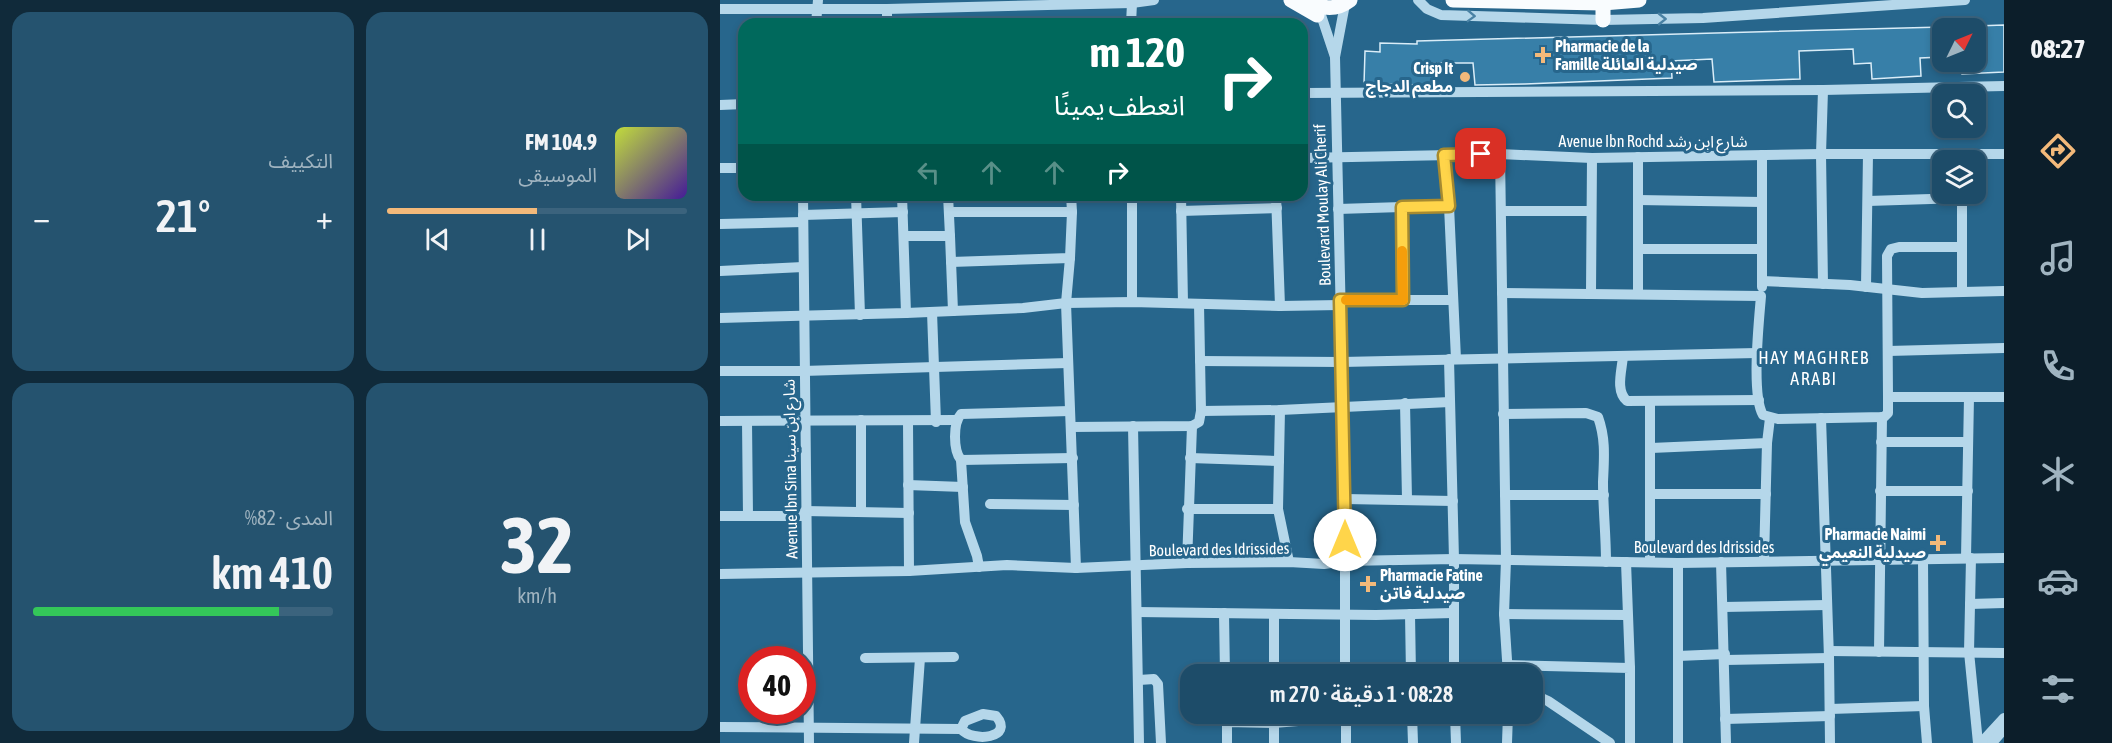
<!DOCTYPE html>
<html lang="ar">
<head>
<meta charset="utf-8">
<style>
  :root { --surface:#1d4c69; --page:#25536f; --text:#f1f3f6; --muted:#a0b4c0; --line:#3b637d; --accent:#f3b97a }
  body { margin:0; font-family:"Asap Condensed","Noto Sans Arabic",sans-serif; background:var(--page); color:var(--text); direction:rtl; height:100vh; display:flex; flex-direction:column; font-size:22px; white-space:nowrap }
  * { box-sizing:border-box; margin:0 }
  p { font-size:20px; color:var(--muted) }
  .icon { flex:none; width:33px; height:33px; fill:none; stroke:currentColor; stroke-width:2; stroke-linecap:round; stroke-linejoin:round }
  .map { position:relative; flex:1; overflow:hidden; direction:ltr }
  .side { display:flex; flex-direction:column; gap:12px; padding:12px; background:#102a3a; width:720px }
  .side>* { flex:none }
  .banner { position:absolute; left:18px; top:18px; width:570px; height:183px; border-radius:18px; box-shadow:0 3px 9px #0003,0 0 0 2px var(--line); direction:rtl; background:#00695c; color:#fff; overflow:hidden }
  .needle { width:39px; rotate:47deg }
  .controls { position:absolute; left:1212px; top:18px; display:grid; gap:12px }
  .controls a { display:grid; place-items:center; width:54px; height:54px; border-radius:12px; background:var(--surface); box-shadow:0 3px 9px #0003,0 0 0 2px var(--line); font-size:30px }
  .speed { position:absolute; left:18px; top:646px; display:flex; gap:12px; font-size:30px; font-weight:700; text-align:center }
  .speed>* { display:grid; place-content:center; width:78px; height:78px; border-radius:50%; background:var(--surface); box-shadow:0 3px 9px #0003,0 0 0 2px var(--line); line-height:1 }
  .speed .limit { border:9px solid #d22; background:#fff; color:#111 }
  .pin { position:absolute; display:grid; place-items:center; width:51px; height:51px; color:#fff; margin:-26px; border-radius:12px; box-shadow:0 3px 9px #0006 }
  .me { position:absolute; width:66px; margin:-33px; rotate:0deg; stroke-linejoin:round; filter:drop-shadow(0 0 4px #0008) }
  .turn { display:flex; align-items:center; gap:21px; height:126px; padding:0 24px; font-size:27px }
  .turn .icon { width:78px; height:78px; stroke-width:2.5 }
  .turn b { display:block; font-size:42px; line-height:51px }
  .lanes { display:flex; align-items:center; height:57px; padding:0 24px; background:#0003; justify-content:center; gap:30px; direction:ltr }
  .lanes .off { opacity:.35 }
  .big { font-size:45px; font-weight:600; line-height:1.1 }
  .side .widget { flex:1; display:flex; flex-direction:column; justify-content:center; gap:9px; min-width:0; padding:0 21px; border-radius:18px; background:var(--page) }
  .side .dial { align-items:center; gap:0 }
  .dial b { font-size:78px; line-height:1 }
  .song { display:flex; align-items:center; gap:18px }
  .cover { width:72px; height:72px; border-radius:9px; background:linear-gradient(135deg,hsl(70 70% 55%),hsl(260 70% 35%)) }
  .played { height:6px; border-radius:3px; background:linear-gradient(90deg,var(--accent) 50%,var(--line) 50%) }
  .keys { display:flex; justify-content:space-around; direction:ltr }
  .heat { display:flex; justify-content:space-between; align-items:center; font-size:33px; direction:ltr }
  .charge { height:9px; border-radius:4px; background:linear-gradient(90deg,#34c759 82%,var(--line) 0) }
  .side .tiles { flex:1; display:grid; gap:12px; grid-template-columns:repeat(2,1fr) }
  .trip { position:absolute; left:460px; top:664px; width:363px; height:60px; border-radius:18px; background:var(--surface); box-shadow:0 3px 9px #0003,0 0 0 2px var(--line); font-weight:600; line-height:60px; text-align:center; direction:rtl }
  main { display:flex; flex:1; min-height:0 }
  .dock { display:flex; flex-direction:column; width:108px; justify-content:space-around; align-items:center; background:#0c1e2a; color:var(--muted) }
  .dock .icon { width:42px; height:42px }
  .dock .selected { color:var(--accent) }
  .dock b { font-size:27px; color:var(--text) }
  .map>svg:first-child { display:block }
</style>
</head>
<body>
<main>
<nav class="dock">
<b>08:27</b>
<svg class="icon selected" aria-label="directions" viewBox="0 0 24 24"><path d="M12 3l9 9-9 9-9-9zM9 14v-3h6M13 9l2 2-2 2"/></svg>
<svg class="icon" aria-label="music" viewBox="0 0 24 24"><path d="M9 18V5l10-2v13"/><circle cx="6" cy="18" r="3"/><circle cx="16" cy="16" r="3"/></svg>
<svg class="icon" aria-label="phone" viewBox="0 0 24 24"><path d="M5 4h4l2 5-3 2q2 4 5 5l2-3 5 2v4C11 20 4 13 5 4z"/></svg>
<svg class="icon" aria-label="climate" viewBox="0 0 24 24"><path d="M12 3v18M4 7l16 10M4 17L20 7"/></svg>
<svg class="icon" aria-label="car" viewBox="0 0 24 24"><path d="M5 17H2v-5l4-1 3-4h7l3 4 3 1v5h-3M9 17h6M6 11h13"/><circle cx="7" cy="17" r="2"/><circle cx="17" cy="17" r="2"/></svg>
<svg class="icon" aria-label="filters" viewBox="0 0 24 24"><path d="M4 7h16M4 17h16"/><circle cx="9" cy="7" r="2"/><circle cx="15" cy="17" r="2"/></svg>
</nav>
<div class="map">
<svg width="1284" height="743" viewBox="0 0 1284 743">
  <rect width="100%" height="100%" fill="#27668c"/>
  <g fill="#377fa8" stroke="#daedf8" stroke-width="1.5">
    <path d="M 1284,25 L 1284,72 L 1242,74 L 1241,62 L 1256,62 L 1256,26 Z"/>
    <path d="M 1222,27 L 1222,57 L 1200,58 L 1201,76 L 1152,79 L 1151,63 L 1134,64 L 1133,49 L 1079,51 L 1080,79 L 994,82 L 992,59 L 951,61 L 952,78 L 805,84 L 755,85 L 753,63 L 713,63 L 713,85 L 644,84 L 645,51 L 660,52 L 660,43 L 697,44 L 697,41 Z"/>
  </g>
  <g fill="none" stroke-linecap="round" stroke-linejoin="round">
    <g stroke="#b5d7ea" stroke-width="10">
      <path d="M 698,0 L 707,9 L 721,15 L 883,20 L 983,18 L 1245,0"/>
      <path d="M 625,4 L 615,57 L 625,499 L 625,675"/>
      <path d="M 598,6 L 615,57"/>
      <path d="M 0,9 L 167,9 L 412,3 L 434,0"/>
      <path d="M 167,9 L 167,24"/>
      <path d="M 96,24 L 98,0"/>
      <path d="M 411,24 L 412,3"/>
      <path d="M 1103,90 L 1101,154 L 1103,284"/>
      <path d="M 582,93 L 1103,90 L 1284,86"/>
      <path d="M 0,105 L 24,104"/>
      <path d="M 780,154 L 786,560 L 784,614 L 788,675"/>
      <path d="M 918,157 L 918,294"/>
      <path d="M 582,158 L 780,154 L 872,158 L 1101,154 L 1284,154"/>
      <path d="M 0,168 L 24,168"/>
      <path d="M 83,195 L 89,743"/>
      <path d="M 136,195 L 140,315"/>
      <path d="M 412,195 L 412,302"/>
      <path d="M 461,195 L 463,303"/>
      <path d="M 556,195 L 560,306"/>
      <path d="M 918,200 L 1042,202"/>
      <path d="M 1148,201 L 1242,198"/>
      <path d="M 729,206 L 736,359"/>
      <path d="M 618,209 L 682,207"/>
      <path d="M 461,211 L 557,208"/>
      <path d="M 781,211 L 871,211"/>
      <path d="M 229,212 L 352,212 L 351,195"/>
      <path d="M 83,215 L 183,212"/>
      <path d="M 0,224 L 83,222"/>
      <path d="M 185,236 L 230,236 L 228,195"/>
      <path d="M 230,236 L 233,311"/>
      <path d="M 918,249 L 1042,249"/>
      <path d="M 350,258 L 346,303 L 356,568"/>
      <path d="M 231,262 L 350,258 L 352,212"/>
      <path d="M 0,271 L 83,267"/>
      <path d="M 1042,281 L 1130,285 L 1202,293 L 1284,291"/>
      <path d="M 1042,287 L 1042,155"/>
      <path d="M 1146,287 L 1148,154"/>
      <path d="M 1242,292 L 1242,194"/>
      <path d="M 782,293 L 1041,296 C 1039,321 1031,395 1043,415 L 1058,419 L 1164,417 L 1168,413 L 1168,397 L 1167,256 L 1171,249 L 1179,247 L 1242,247"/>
      <path d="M 871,293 L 872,158"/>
      <path d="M 620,300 L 683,300 L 682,207 L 729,206 L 724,155"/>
      <path d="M 683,300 L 733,300"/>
      <path d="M 212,312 L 216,422"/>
      <path d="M 186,313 L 303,308 L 346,303 L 412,302 L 560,306 L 620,305"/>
      <path d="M 0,318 L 186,313 L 182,195"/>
      <path d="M 1168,351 L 1284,348"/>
      <path d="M 903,356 C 902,370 895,391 907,401 L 1039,400"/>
      <path d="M 729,359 L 734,559 L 734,675"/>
      <path d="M 480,361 L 622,362 L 1037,353"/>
      <path d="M 0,371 L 83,371 L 348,363"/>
      <path d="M 1168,397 L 1284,397"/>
      <path d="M 685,403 L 687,499"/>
      <path d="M 560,410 L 558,509 L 569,562"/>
      <path d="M 350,411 L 241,414 C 233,423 233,450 241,460 L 353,458"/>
      <path d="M 481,411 L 560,410 L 730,402"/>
      <path d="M 783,414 L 866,413 L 878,417 C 886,439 884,459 883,482 C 883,508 886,535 886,562"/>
      <path d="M 1101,418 L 1109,658 L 1110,743"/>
      <path d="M 0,421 L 237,420"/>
      <path d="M 27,421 L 28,516"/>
      <path d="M 188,421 L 189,571"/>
      <path d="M 413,426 L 419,743"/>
      <path d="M 351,427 L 472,426 L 479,422 L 481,411 L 479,304"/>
      <path d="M 1161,442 L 1248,442"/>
      <path d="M 931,448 L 1047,443 L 1050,418"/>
      <path d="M 470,458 L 559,461"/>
      <path d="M 241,460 L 245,522 L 257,556 L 259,567"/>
      <path d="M 188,485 L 243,487"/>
      <path d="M 1160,491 L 1248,491"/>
      <path d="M 930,494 L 1046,494"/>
      <path d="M 785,495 L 884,495"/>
      <path d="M 625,499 L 733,501"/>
      <path d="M 270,504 L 354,505"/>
      <path d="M 467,509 L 558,509"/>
      <path d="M 85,511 L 189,513"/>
      <path d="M 141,512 L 141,420"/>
      <path d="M 0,516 L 85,516"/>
      <path d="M 1246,558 L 1249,397"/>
      <path d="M 1251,558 L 1249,652 L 1258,743"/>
      <path d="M 1203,559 L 1204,706 L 1207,743"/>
      <path d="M 1044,561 L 1047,443"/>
      <path d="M 906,562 L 910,668"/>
      <path d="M 930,562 L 930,402"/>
      <path d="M 1001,562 L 1006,743"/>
      <path d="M 467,563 L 472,426"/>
      <path d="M 958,563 L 958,743"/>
      <path d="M 0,574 L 189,571 L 287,565 L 356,568 L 467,563 L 569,562 L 604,564 L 625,561 L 734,559 L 958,563 L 1284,558"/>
      <path d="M 1250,604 L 1284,603"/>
      <path d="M 1003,607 L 1107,605"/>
      <path d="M 417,612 L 656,615 L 733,613"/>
      <path d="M 504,613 L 505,675"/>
      <path d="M 690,614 L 691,675"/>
      <path d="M 784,614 L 907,615"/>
      <path d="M 1109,651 L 1284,653"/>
      <path d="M 1159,652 L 1162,417"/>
      <path d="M 958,656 L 1005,654"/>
      <path d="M 145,658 L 234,657"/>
      <path d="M 1005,660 L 1109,658"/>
      <path d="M 787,665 L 910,668 L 910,743"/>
      <path d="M 554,675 L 554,614"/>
      <path d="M 419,680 L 434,679 L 438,684 L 441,743"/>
      <path d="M 813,694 L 828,701 L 890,743"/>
      <path d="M 1110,709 L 1204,706"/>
      <path d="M 263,714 L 276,716 C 295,738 253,743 241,729 L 245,721 Z"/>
      <path d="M 554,714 L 554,743"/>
      <path d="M 626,714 L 626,743"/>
      <path d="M 692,714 L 693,743"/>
      <path d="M 735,714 L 736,743"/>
      <path d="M 1005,719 L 1110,716"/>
      <path d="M 0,727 L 241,729"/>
      <path d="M 194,743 L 200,658"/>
      <path d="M 507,743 L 507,722 L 554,723 L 626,717 L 735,716"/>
      <path d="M 787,743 L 788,714"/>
      <path d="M 1261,743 L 1284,718"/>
      <path d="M 1272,743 L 1284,729"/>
    </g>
    <g stroke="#f9fcfe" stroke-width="15">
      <path d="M 571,0 L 597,15"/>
      <path d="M 589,0 C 602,10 617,10 630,0"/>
      <path d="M 733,0 L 883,3 L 919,0"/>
      <path d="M 883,20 L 883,3"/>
    </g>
  </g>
  <defs><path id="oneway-chevron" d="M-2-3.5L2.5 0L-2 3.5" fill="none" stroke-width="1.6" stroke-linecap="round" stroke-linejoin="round" transform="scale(1.5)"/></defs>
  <g stroke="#4a82a4">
    <use href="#oneway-chevron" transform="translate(751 16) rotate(2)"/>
    <use href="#oneway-chevron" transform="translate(942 19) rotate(-1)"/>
  </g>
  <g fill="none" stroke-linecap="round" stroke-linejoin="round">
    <defs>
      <path id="route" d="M 625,540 L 620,300 L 683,300 L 682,207 L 729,206 L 724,155 L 761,154"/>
    </defs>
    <use href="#route" stroke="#a68a30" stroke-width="15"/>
    <use href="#route" stroke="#ffd54a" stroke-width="10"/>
    <path stroke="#f59e0b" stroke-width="10" d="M 626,300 L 683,300 L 682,251"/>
  </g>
  <g fill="#f3b97a" stroke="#27668c" stroke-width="2">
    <path d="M820 46h6v6h6v6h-6v6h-6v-6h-6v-6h6z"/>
    <circle cx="745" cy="77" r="6"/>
    <path d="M1215 534h6v6h6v6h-6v6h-6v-6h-6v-6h6z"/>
    <path d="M645 575h6v6h6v6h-6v6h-6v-6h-6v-6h6z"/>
  </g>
  <g text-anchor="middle" stroke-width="6" stroke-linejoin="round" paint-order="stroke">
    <g font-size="16" font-weight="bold" fill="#fff" stroke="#27668c" text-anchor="start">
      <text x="835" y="52">Pharmacie de la<tspan x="835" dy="18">Famille صيدلية العائلة</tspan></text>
      <text x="733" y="74" text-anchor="end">Crisp It<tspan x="733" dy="18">مطعم الدجاج</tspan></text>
      <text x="1206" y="540" text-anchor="end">Pharmacie Naimi<tspan x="1206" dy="18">صيدلية النعيمي</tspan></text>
      <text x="660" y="581">Pharmacie Fatine<tspan x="660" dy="18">صيدلية فاتن</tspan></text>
    </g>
    <g font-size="16" fill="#fff" stroke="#27668c">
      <text x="933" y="147">Avenue Ibn Rochd شارع ابن رشد</text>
      <text transform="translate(602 205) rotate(-92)" y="6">Boulevard Moulay Ali Cherif</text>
      <text transform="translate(70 469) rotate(-91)" y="6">Avenue Ibn Sina شارع ابن سينا</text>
      <text x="984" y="553">Boulevard des Idrissides</text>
      <text transform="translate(499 549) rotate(-1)" y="6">Boulevard des Idrissides</text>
    </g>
    <g font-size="18" letter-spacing="1.5" fill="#fff" stroke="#27668c">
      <text x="1094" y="364">HAY MAGHREB<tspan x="1094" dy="21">ARABI</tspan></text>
    </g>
  </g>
</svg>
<div class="controls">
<a><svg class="needle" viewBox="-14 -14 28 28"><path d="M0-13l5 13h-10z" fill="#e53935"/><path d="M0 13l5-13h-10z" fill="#a0b4c0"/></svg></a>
<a><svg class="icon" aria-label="search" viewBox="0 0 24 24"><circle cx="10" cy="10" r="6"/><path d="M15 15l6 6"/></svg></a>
<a><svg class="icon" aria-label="layers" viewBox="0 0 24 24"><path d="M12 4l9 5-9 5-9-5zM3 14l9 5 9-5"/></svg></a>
</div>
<div class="speed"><div class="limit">40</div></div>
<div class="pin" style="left:761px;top:154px;background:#d93025"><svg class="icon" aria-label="arrive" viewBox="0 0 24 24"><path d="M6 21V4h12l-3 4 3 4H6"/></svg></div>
<svg class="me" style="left:625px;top:540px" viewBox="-20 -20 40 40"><circle r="19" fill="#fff"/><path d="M0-13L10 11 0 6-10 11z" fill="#ffd54a"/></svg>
<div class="trip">08:28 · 1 دقيقة · 270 m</div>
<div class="banner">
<div class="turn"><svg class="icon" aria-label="right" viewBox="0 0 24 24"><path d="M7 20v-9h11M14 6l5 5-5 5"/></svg><div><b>120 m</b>انعطف يمينًا</div></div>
<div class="lanes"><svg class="icon off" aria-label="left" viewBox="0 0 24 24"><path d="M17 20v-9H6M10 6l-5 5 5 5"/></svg><svg class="icon off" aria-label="ahead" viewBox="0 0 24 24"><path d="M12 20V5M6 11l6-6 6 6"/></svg><svg class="icon off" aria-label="ahead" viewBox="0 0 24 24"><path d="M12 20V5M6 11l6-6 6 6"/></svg><svg class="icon" aria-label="right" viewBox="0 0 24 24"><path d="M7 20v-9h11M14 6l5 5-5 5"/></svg></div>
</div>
</div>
<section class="side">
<div class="tiles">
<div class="widget">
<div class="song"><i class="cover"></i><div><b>104.9 FM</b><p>الموسيقى</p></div></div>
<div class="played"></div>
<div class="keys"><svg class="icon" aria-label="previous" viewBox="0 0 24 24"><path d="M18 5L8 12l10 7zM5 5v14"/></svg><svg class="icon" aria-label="pause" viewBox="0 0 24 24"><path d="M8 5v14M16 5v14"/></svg><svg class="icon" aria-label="next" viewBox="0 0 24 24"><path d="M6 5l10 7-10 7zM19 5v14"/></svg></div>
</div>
<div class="widget"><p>التكييف</p>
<div class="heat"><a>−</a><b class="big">21°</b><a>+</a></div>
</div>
<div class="widget dial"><b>32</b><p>km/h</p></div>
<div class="widget"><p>المدى · 82%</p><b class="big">410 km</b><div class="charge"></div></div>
</div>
</section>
</main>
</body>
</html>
